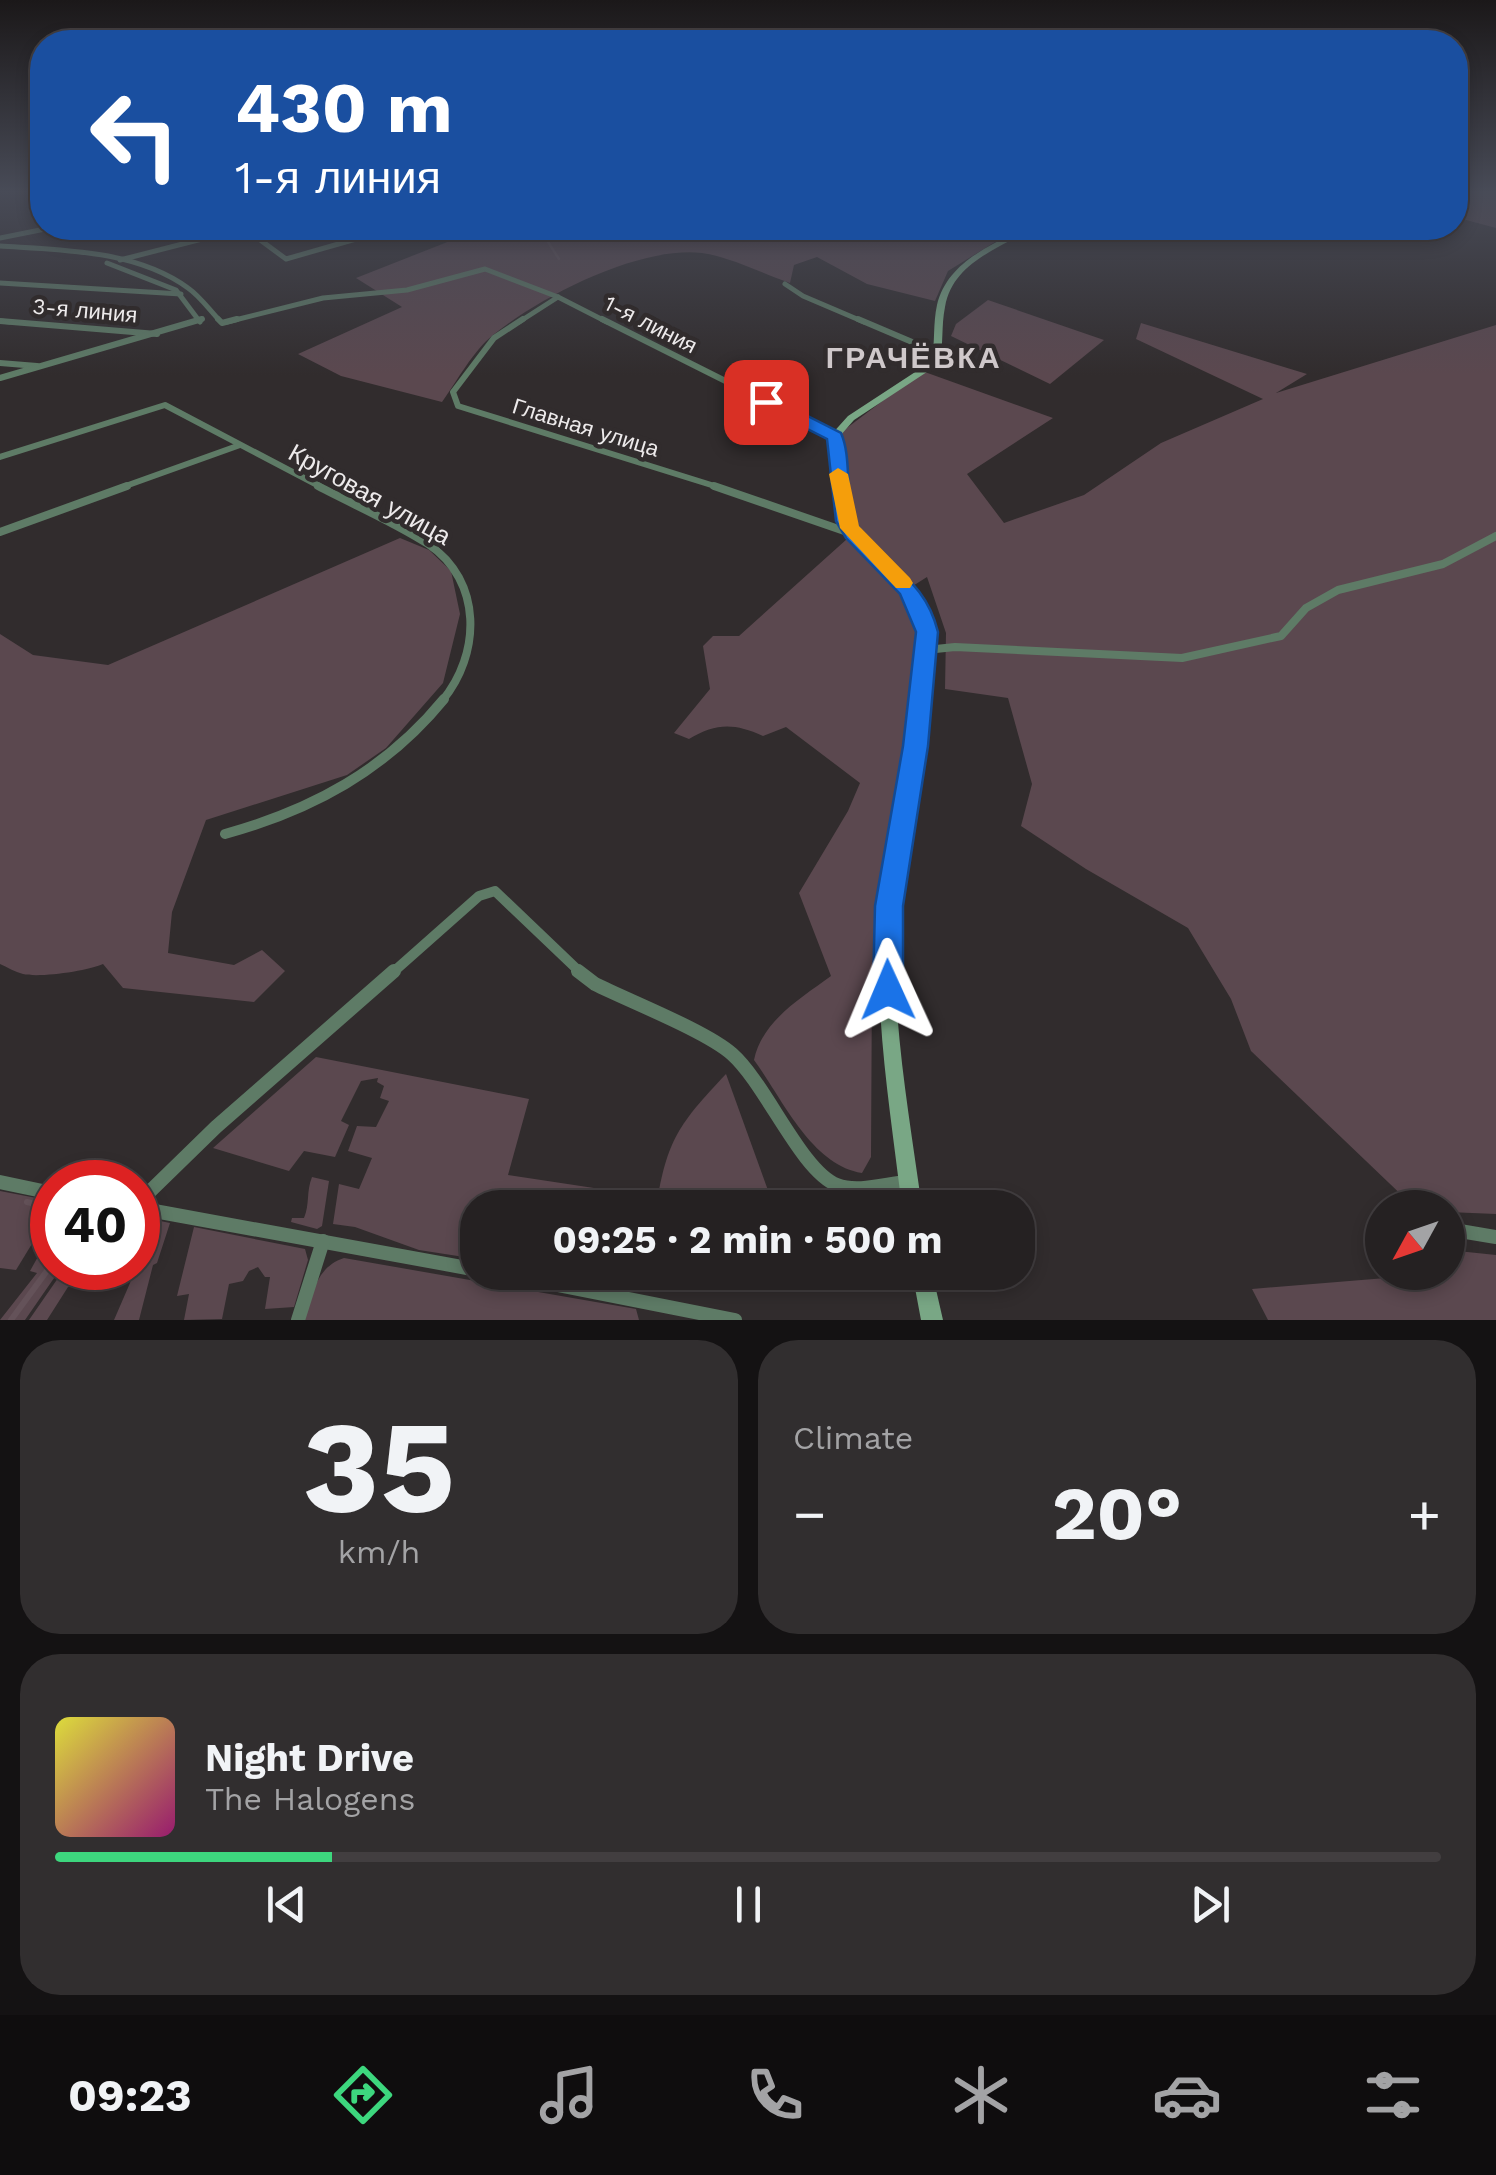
<!DOCTYPE html>
<html lang="en">
<head>
<meta charset="utf-8">
<style>
  :root { --surface:#252122; --page:#312e2f; --text:#f1f3f6; --muted:#a3a3a5; --line:#423e40; --accent:#3dd77e }
  body { margin:0; font-family:"Work Sans",sans-serif; background:var(--page); color:var(--text); height:100vh; display:flex; flex-direction:column; font-size:38px; white-space:nowrap }
  * { box-sizing:border-box; margin:0 }
  p { font-size:32px; color:var(--muted) }
  .icon { flex:none; width:55px; height:55px; fill:none; stroke:currentColor; stroke-width:2; stroke-linecap:round; stroke-linejoin:round }
  .map { position:relative; height:1320px; overflow:hidden }
  .drawer { display:flex; flex-direction:column; gap:20px; padding:20px; background:#141213; flex:1 }
  .drawer>* { flex:none }
  .guide { position:absolute; left:30px; top:30px; width:1438px; height:210px; border-radius:40px; box-shadow:0 5px 15px #0003,0 0 0 2px var(--line); background:#1a4fa0; color:#fff; overflow:hidden }
  .needle { width:65px; rotate:230deg }
  .buttons { position:absolute; left:1365px; top:1190px; display:grid; gap:20px }
  .buttons a { display:grid; place-items:center; width:100px; height:100px; border-radius:50%; background:var(--surface); box-shadow:0 5px 15px #0003,0 0 0 2px var(--line); font-size:50px }
  .speed { position:absolute; left:30px; top:1160px; display:flex; gap:20px; font-size:50px; font-weight:700; text-align:center }
  .speed>* { display:grid; place-content:center; width:130px; height:130px; border-radius:50%; background:var(--surface); box-shadow:0 5px 15px #0003,0 0 0 2px var(--line); line-height:1 }
  .speed .limit { border:15px solid #d22; background:#fff; color:#111 }
  .pin { position:absolute; display:grid; place-items:center; width:85px; height:85px; color:#fff; margin:-42px; border-radius:20px; box-shadow:0 5px 15px #0006 }
  .me { position:absolute; width:110px; margin:-55px; rotate:359deg; stroke-linejoin:round; filter:drop-shadow(0 0 8px #0008) }
  .turn { display:flex; align-items:center; gap:35px; height:210px; padding:0 40px; font-size:45px }
  .turn .icon { width:130px; height:130px; stroke-width:2.5 }
  .turn b { display:block; font-size:70px; line-height:85px }
  .big { font-size:75px; font-weight:700; line-height:1.1 }
  .drawer .widget { flex:1; display:flex; flex-direction:column; justify-content:center; gap:15px; min-width:0; padding:0 35px; border-radius:40px; background:var(--page) }
  .drawer .dial { align-items:center; gap:0 }
  .dial b { font-size:130px; line-height:1 }
  .song { display:flex; align-items:center; gap:30px }
  .cover { width:120px; height:120px; border-radius:15px; background:linear-gradient(135deg,hsl(60 70% 55%),hsl(320 70% 35%)) }
  .played { height:10px; border-radius:5px; background:linear-gradient(90deg,var(--accent) 20%,var(--line) 20%) }
  .keys { display:flex; justify-content:space-around; direction:ltr }
  .heat { display:flex; justify-content:space-between; align-items:center; font-size:55px; direction:ltr }
  .drawer .tiles { flex:1; display:grid; gap:20px; grid-template-columns:1fr 1fr }
  .widget:last-child { grid-column:span 2 }
  .trip { position:absolute; left:460px; top:1190px; width:575px; height:100px; border-radius:40px; background:var(--surface); box-shadow:0 5px 15px #0003,0 0 0 2px var(--line); font-weight:700; line-height:100px; text-align:center }
  .tabs { display:flex; height:160px; justify-content:space-around; align-items:center; background:#0f0d0e; color:var(--muted) }
  .tabs .icon { width:70px; height:70px }
  .tabs .on { color:var(--accent) }
  .tabs b { font-size:45px; color:var(--text) }
  .map>svg:first-child { display:block }
</style>
</head>
<body>
<div class="map">
<svg width="1496" height="1320" viewBox="0 0 1496 1320">
  <rect width="100%" height="100%" fill="#312c2d"/>
  <g fill="#5b484f">
    <path d="M 1455,190 L 1496,190 L 1496,228 L 1455,217 Z"/>
    <path d="M 483,228 L 988,228 L 984,231 L 1003,237 L 948,271 L 935,301 L 867,284 L 817,257 L 794,265 L 790,283 C 763,274 731,257 702,253 C 639,246 543,295 493,335 C 473,351 457,381 442,402 L 341,376 L 298,354 L 402,307 L 356,278 Z"/>
    <path d="M 988,300 L 1104,340 L 1050,384 L 951,336 L 956,324 Z"/>
    <path d="M 1141,323 L 1307,374 L 1276,393 L 1496,325 L 1496,1214 L 1448,1212 L 1448,1208 L 1411,1204 L 1251,1051 L 1231,999 L 1188,928 L 1086,869 L 1021,826 L 1032,784 L 1008,698 L 945,689 L 946,633 L 927,577 L 908,589 L 853,534 L 835,437 L 922,371 L 1053,418 L 967,474 L 1004,523 L 1084,495 L 1161,443 L 1263,399 L 1136,339 Z"/>
    <path d="M 400,538 L 429,550 L 451,571 L 460,614 L 443,683 L 386,748 L 347,775 L 206,820 L 172,912 L 168,953 L 234,965 L 262,950 L 285,971 L 254,1002 L 123,988 L 103,964 C 88,971 39,978 23,974 C 15,972 7,967 0,964 L 0,634 L 33,655 L 108,665 Z"/>
    <path d="M 847,539 L 897,584 L 918,627 L 903,751 L 885,851 L 872,976 L 871,1157 L 862,1173 C 811,1165 782,1098 754,1060 C 762,1021 801,998 831,976 L 799,893 L 848,811 L 860,783 L 786,727 L 763,736 C 734,723 716,723 689,739 L 674,733 L 710,689 L 703,646 L 713,636 L 739,636 Z"/>
    <path d="M 316,1057 L 529,1099 L 508,1175 L 627,1193 L 627,1207 L 478,1208 L 477,1259 L 419,1250 L 355,1227 L 333,1224 L 339,1184 L 359,1189 L 372,1158 L 348,1151 L 357,1126 L 376,1127 L 389,1101 L 380,1098 L 384,1086 L 377,1082 L 378,1078 L 361,1081 L 341,1121 L 349,1125 L 335,1157 L 304,1151 L 289,1171 L 213,1148 Z"/>
    <path d="M 726,1074 L 774,1207 L 656,1207 C 667,1139 679,1124 726,1074 Z"/>
    <path d="M 312,1177 L 329,1181 L 322,1226 L 317,1229 L 291,1222 L 292,1218 L 304,1218 C 310,1204 306,1192 312,1177 Z"/>
    <path d="M 0,1191 L 52,1201 L 52,1211 L 16,1270 L 0,1268 Z"/>
    <path d="M 141,1217 L 170,1223 L 157,1263 L 153,1265 L 139,1320 L 114,1320 L 146,1246 L 153,1246 L 156,1237 L 138,1235 L 138,1218 Z"/>
    <path d="M 194,1227 L 305,1249 L 308,1260 L 294,1307 L 265,1309 L 270,1277 L 265,1277 L 258,1267 L 249,1271 L 243,1281 L 229,1284 L 222,1319 L 184,1320 L 189,1294 L 177,1296 Z"/>
    <path d="M 52,1244 L 48,1260 L 52,1259 L 52,1268 L 61,1268 L 25,1320 L 0,1320 L 37,1273 L 30,1271 L 40,1253 L 46,1253 Z"/>
    <path d="M 1448,1250 L 1496,1255 L 1496,1320 L 1268,1320 L 1252,1289 L 1447,1273 Z"/>
    <path d="M 344,1258 L 636,1309 L 639,1320 L 304,1320 C 312,1295 316,1267 344,1258 Z"/>
    <path d="M 65,1268 L 95,1269 L 90,1278 L 68,1287 L 47,1320 L 29,1320 Z"/>
  </g>
  <g fill="none" stroke-linecap="round" stroke-linejoin="round">
    <g stroke="#645259" stroke-width="2.5">
      <path d="M 539,228 L 559,259"/>
      <path d="M 469,232 L 489,228"/>
    </g>
    <g stroke="#645259" stroke-width="6">
      <path d="M 27,1202 L 52,1208"/>
      <path d="M 11,1320 L 52,1264"/>
    </g>
    <g stroke="#5e7b66" stroke-width="5">
      <path d="M 244,228 L 286,259 L 363,237 L 366,228"/>
      <path d="M 46,231 L 85,228"/>
      <path d="M 0,238 L 50,228"/>
      <path d="M 0,246 C 62,250 136,250 188,288 C 201,297 210,311 221,322"/>
      <path d="M 120,260 L 245,228"/>
      <path d="M 107,263 L 176,290 L 200,322"/>
      <path d="M 0,283 L 181,294"/>
      <path d="M 785,284 L 803,296 L 864,322"/>
      <path d="M 0,321 L 10,322"/>
      <path d="M 227,322 L 323,298 L 407,290 L 485,269 L 558,297 L 607,322"/>
      <path d="M 519,322 L 558,297"/>
    </g>
    <g stroke="#5e7b66" stroke-width="6">
      <path d="M 218,319 L 222,323 L 237,319"/>
      <path d="M 523,319 L 494,338 L 453,392 L 458,406 L 721,488"/>
      <path d="M 602,319 L 835,436"/>
      <path d="M 858,319 L 938,353"/>
      <path d="M 0,321 L 157,334"/>
      <path d="M 0,363 L 37,366"/>
      <path d="M 0,378 L 202,319"/>
      <path d="M 0,457 L 165,405 L 323,488"/>
      <path d="M 120,488 L 240,445"/>
    </g>
    <g stroke="#5e7b66" stroke-width="8">
      <path d="M 318,486 C 354,505 394,522 428,544 C 483,581 481,654 442,701"/>
      <path d="M 714,486 L 853,534"/>
      <path d="M 0,532 L 127,486"/>
      <path d="M 926,650 L 955,647 L 1182,658 L 1281,636 L 1306,608 L 1338,590 L 1443,564 L 1496,536"/>
    </g>
    <g stroke="#5e7b66" stroke-width="10">
      <path d="M 225,834 C 312,810 386,770 444,699"/>
      <path d="M 391,974 L 479,896 L 495,891 L 582,974"/>
    </g>
    <g stroke="#5e7b66" stroke-width="14">
      <path d="M 578,971 L 595,984 C 629,1001 706,1031 732,1054 C 766,1084 801,1171 837,1185 C 857,1193 885,1184 906,1182"/>
      <path d="M 0,1182 L 52,1193"/>
      <path d="M 138,1203 L 216,1127 L 394,971"/>
      <path d="M 138,1208 L 478,1270"/>
      <path d="M 1448,1229 L 1496,1237"/>
      <path d="M 492,1272 L 735,1320"/>
      <path d="M 298,1320 L 323,1241"/>
    </g>
    <g fill="#79a785" fill-rule="evenodd">
      <path d="M 1024,228 L 1031,228 C 998,250 953,262 945,307 C 941,326 944,345 939,364 L 854,420 L 840,436 L 851,521 L 857,532 C 884,559 923,587 932,626 C 936,647 931,673 928,694 C 920,762 904,829 897,897 C 888,1001 908,1105 922,1208 L 902,1208 C 890,1105 871,1001 882,897 C 889,829 907,763 915,695 C 918,675 921,655 921,635 C 920,588 869,568 847,533 C 834,513 833,461 830,436 L 848,416 L 932,361 C 935,342 933,323 937,305 C 947,263 989,246 1024,228 Z"/>
      <path d="M 912,1272 L 932,1272 L 943,1320 L 921,1320 Z"/>
    </g>
  </g>
  <linearGradient id="sky" x2="0" y2="1"><stop stop-color="#1b1819"/><stop offset="0.51" stop-color="#484b57"/><stop offset="1" stop-color="#484b57" stop-opacity="0"/></linearGradient>
  <rect width="1496" height="375" fill="url(#sky)"/>
  <path fill="#1a73e8" stroke="#114b97" stroke-width="2.5" d="M 760,398 L 772,398 L 841,433 C 853,460 843,500 858,526 C 883,568 924,575 938,632 L 928,746 L 903,906 L 903,990 L 899,1001 L 888,1006 L 877,1001 L 873,990 L 875,906 L 903,746 L 916,632 L 900,594 L 846,538 L 836,521 L 827,439 L 760,405 Z"/>
  <path fill="#f59e0b" d="M 838,468 L 848,474 L 859,526 L 910,578 L 913,583 L 910,588 L 896,588 L 840,528 L 829,474 Z"/>
  <g text-anchor="middle" stroke-width="9" stroke-linejoin="round" paint-order="stroke">
    <g font-size="22" fill="#edeaeb" stroke="#312c2d">
      <text transform="translate(85 310) rotate(5)" y="8">3-я линия</text>
      <text transform="translate(651 324) rotate(27)" y="8">1-я линия</text>
      <text transform="translate(586 427) rotate(17)" y="8">Главная улица</text>
    </g>
    <g font-size="25" fill="#edeaeb" stroke="#312c2d">
      <text transform="translate(370 494) rotate(29)" y="9">Круговая улица</text>
    </g>
    <g font-size="30" font-weight="bold" letter-spacing="2.5" fill="#cfc8ca" stroke="#312c2d">
      <text x="914" y="368">ГРАЧЁВКА</text>
    </g>
  </g>
</svg>
<div class="buttons">
<a><svg class="needle" viewBox="-14 -14 28 28"><path d="M0-13l5 13h-10z" fill="#e53935"/><path d="M0 13l5-13h-10z" fill="#a3a3a5"/></svg></a>
</div>
<div class="speed"><div class="limit">40</div></div>
<div class="pin" style="left:766px;top:402px;background:#d93025"><svg class="icon" aria-label="arrive" viewBox="0 0 24 24"><path d="M6 21V4h12l-3 4 3 4H6"/></svg></div>
<svg class="me" style="left:888px;top:990px" viewBox="-20 -20 40 40"><path d="M0-17L14 15 0 8-14 15z" fill="#1a73e8" stroke="#fff" stroke-width="4"/></svg>
<div class="trip">09:25 · 2 min · 500 m</div>
<div class="guide">
<div class="turn"><svg class="icon" aria-label="left" viewBox="0 0 24 24"><path d="M17 20v-9H6M10 6l-5 5 5 5"/></svg><div><b>430 m</b>1-я линия</div></div>
</div>
</div>
<section class="drawer">
<div class="tiles">
<div class="widget dial"><b>35</b><p>km/h</p></div>
<div class="widget"><p>Climate</p>
<div class="heat"><a>−</a><b class="big">20°</b><a>+</a></div>
</div>
<div class="widget">
<div class="song"><i class="cover"></i><div><b>Night Drive</b><p>The Halogens</p></div></div>
<div class="played"></div>
<div class="keys"><svg class="icon" aria-label="previous" viewBox="0 0 24 24"><path d="M18 5L8 12l10 7zM5 5v14"/></svg><svg class="icon" aria-label="pause" viewBox="0 0 24 24"><path d="M8 5v14M16 5v14"/></svg><svg class="icon" aria-label="next" viewBox="0 0 24 24"><path d="M6 5l10 7-10 7zM19 5v14"/></svg></div>
</div>
</div>
</section>
<nav class="tabs">
<b>09:23</b>
<svg class="icon on" aria-label="directions" viewBox="0 0 24 24"><path d="M12 3l9 9-9 9-9-9zM9 14v-3h6M13 9l2 2-2 2"/></svg>
<svg class="icon" aria-label="music" viewBox="0 0 24 24"><path d="M9 18V5l10-2v13"/><circle cx="6" cy="18" r="3"/><circle cx="16" cy="16" r="3"/></svg>
<svg class="icon" aria-label="phone" viewBox="0 0 24 24"><path d="M5 4h4l2 5-3 2q2 4 5 5l2-3 5 2v4C11 20 4 13 5 4z"/></svg>
<svg class="icon" aria-label="climate" viewBox="0 0 24 24"><path d="M12 3v18M4 7l16 10M4 17L20 7"/></svg>
<svg class="icon" aria-label="car" viewBox="0 0 24 24"><path d="M5 17H2v-5l4-1 3-4h7l3 4 3 1v5h-3M9 17h6M6 11h13"/><circle cx="7" cy="17" r="2"/><circle cx="17" cy="17" r="2"/></svg>
<svg class="icon" aria-label="filters" viewBox="0 0 24 24"><path d="M4 7h16M4 17h16"/><circle cx="9" cy="7" r="2"/><circle cx="15" cy="17" r="2"/></svg>
</nav>
</body>
</html>
